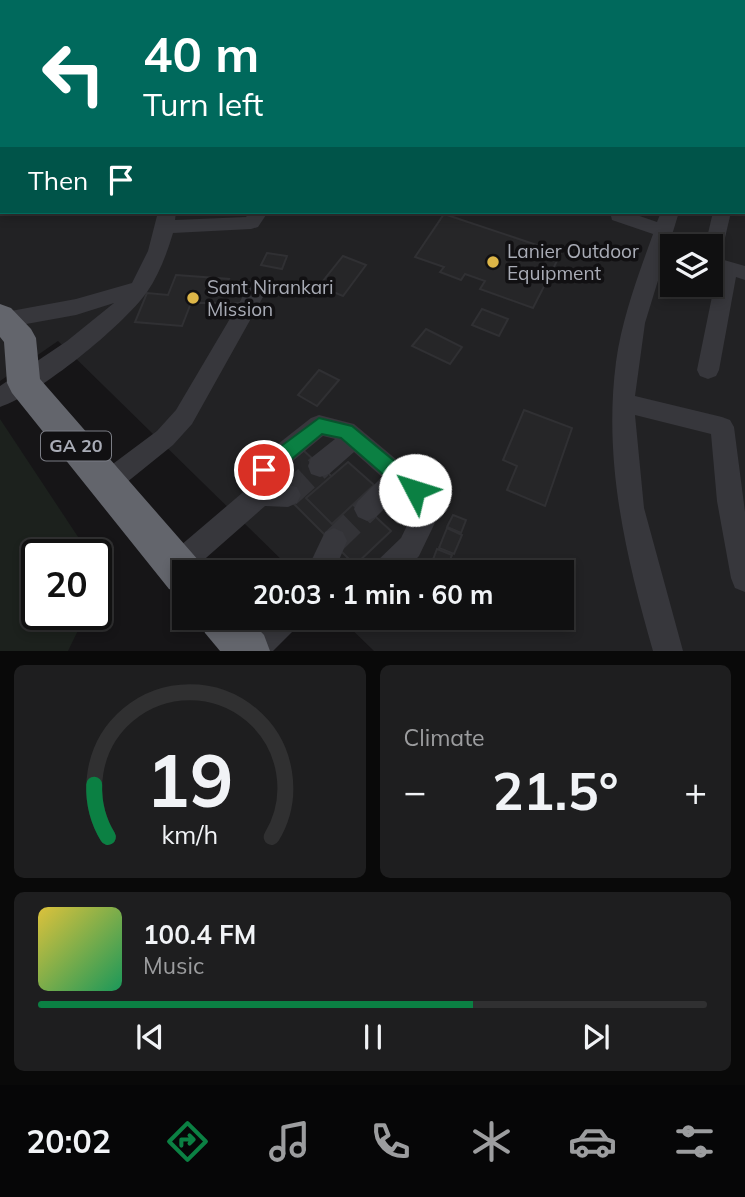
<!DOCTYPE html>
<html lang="en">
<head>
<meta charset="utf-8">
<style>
  :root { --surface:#101011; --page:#1e1e1f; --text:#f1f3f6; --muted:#9c9d9f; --line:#303031; --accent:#0b8043 }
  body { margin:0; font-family:Mulish,sans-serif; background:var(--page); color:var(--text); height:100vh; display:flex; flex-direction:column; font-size:26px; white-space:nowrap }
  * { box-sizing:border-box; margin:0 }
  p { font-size:23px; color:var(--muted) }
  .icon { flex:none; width:38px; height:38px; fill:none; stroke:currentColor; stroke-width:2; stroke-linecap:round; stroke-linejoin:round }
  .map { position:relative; height:651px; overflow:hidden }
  .sheet { display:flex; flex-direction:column; gap:14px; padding:14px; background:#090909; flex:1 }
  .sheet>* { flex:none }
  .banner { position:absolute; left:0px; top:0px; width:746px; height:214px; box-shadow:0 4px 10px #0003,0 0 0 2px var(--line); background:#00695c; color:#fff; overflow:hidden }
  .controls { position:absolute; left:660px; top:234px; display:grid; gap:14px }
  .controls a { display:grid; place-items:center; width:63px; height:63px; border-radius:0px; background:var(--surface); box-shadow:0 4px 10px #0003,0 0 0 2px var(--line); font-size:35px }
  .speed { position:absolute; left:21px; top:539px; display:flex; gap:14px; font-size:35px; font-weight:700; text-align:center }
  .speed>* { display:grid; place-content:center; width:91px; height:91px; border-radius:50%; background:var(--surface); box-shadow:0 4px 10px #0003,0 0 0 2px var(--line); line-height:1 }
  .speed .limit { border:4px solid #111; border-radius:10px; background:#fff; color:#111 }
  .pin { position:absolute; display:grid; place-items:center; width:60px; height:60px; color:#fff; margin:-30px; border:4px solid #fff; border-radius:50%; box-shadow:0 2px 7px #0007 }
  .me { position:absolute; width:77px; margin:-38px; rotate:310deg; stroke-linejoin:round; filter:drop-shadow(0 0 5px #0008) }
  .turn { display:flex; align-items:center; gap:24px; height:147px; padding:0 28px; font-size:32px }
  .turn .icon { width:91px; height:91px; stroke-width:2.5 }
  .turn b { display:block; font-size:49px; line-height:60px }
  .then { display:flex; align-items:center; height:66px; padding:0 28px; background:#0003; gap:14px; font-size:26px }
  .big { font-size:52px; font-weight:700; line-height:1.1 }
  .sheet .tile { flex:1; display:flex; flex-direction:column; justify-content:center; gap:10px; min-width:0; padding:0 24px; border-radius:10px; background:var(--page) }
  .sheet .dial { align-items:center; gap:0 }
  .dial svg { height:182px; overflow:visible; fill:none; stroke:var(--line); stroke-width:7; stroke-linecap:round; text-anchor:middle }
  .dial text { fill:var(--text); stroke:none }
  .song { display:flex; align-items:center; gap:21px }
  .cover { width:84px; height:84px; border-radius:10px; background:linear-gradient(135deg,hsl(50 70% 55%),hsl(150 70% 35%)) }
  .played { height:7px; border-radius:4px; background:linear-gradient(90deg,var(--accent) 65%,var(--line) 65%) }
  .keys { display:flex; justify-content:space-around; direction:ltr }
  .heat { display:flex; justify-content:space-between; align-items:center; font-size:38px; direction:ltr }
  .sheet .tiles { flex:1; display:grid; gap:14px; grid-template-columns:1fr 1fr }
  .tile:last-child { grid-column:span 2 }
  .trip { position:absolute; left:172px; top:560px; width:402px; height:70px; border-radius:0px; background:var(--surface); box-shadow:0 4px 10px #0003,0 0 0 2px var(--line); font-weight:700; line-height:70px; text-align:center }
  .dock { display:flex; height:112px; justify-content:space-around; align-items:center; background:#060607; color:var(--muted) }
  .dock .icon { width:49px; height:49px }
  .dock .current { color:var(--accent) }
  .dock b { font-size:32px; color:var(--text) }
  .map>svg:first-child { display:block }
</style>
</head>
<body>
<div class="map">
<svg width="745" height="651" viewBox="0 0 745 651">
  <rect width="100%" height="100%" fill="#161517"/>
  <path fill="#222224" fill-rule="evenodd" d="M 0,0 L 745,0 L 745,651 L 374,651 L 340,618 L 562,618 L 562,572 L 294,572 L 58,341 L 0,381 ZM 2,2 L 744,2 L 744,212 L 2,212 ZM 672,247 L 710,247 L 710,285 L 672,285 Z"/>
  <path fill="#1c211d" d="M 0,419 L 90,555 L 37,555 L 37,614 L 86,614 L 68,651 L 0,651 Z"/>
  <g fill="#262628" stroke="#303033" stroke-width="2">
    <path d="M 444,214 L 561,253 L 533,308 L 480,289 L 485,281 L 465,274 L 461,280 L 440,272 L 444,267 L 415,257 Z"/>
    <path d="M 267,253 L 287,256 L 282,269 L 261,265 Z"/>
    <path d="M 343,256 L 366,265 L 343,296 L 319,286 Z"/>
    <path d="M 176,275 L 229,279 L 227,284 L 246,285 L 241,303 L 191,303 L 182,326 L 135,322 L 147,293 L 168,295 Z"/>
    <path d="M 482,309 L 508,319 L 499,336 L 472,325 Z"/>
    <path d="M 426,329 L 462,347 L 450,364 L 412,346 Z"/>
    <path d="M 319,370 L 339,380 L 317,406 L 298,395 Z"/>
    <path d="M 524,410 L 572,428 L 545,506 L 507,490 L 517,466 L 503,460 Z"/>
    <path d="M 303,450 L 391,531 L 355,565 L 268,478 Z"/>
    <path d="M 348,462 L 374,485 L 332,524 L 306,498 Z"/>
    <path d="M 453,515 L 466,520 L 461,533 L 447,527 Z"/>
    <path d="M 447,528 L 462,535 L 454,554 L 439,548 Z"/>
    <path d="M 437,549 L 452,555 L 445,572 L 429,570 Z"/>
  </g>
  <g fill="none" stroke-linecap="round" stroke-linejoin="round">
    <g stroke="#333337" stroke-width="25" stroke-dasharray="25 13" stroke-linecap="butt">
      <path d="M 288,495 L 320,466"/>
      <path d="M 334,541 L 367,509"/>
    </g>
    <g fill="#37373c" fill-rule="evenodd">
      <rect x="179" y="0" width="12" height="2"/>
      <rect x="268" y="0" width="12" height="2"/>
      <path d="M 303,0 L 316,0 L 317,2 L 304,2 Z"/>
      <path d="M 704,0 L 722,0 L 723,2 L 705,2 Z"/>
      <rect x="744" y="5" width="1" height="8"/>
      <path d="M 745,21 L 745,31 L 744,31 L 744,21 Z"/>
      <rect x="0" y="36" width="2" height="8"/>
      <path d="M 744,89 L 745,89 L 745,99 L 744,98 Z"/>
      <path d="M 0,95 L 2,96 L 2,106 L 0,105 Z"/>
      <path d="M 744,183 L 745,184 L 745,196 L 744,195 Z"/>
      <path d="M 158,212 L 176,212 L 175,220 L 246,217 L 250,212 L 268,212 L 258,227 L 251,229 L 173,233 C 167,253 159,275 147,292 C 123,326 39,394 0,407 L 0,386 L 67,341 L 114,303 L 76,315 L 4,328 L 0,327 L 0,313 L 76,299 L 132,283 L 148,251 Z"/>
      <path d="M 610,212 L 628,212 L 657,222 L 661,212 L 679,212 L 645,323 L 635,396 L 722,417 L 730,420 L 734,427 L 745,512 L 745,592 L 735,588 L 731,578 L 717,501 L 711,434 L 635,415 L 644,508 L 683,651 L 653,651 C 626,557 603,461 616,362 C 622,318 638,276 653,234 L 612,220 Z"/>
      <path d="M 713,212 L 731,212 L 724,242 L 715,248 L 706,242 Z"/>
      <path d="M 710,256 L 745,266 L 745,280 L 736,277 L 719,370 L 716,376 L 708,379 L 700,376 L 697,370 L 717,272 L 710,270 Z"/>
      <path d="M 258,281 L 268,288 L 192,424 L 173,445 L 116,491 L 107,494 L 98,491 L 94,483 L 98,475 L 157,431 L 176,410 L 251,283 Z"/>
      <path d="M 319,415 L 354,424 L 440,496 L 444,504 L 419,556 L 404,572 L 371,572 L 375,563 L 401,538 L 416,507 L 400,493 L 376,517 L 367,521 L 358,517 L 354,509 L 358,501 L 382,477 L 354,452 L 329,474 L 320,477 L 311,474 L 308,466 L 311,458 L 335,439 L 323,436 L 276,475 L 274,483 L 297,487 L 301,495 L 297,503 L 288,507 L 265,506 L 190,572 L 184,572 L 184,576 L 177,579 L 167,575 L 163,566 L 167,557 L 248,488 L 255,462 L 311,418 Z"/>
      <path d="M 334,528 L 343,532 L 347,541 L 334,572 L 306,572 L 325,532 Z"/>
      <path d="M 266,618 L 300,618 L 296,628 L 273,651 L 237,651 L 242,641 Z"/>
    </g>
    <g fill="#63656c" fill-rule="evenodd">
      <path d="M 0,304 L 11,308 L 31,329 L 36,338 L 40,379 L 199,561 L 203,572 L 184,572 L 184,595 L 169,589 L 12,393 L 7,383 L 4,342 L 0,337 Z"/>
      <path d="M 199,618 L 248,618 L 264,635 L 270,651 L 220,651 L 205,633 Z"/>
    </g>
  </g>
  <path fill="#0b8043" stroke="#07532c" stroke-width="2" d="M 319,418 L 352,426 L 422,484 L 425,490 L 422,496 L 415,499 L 408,496 L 341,438 L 322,434 L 271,476 L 257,476 L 255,470 L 257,464 Z"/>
  <g fill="#ddb648" stroke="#111012" stroke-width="2.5">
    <circle cx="493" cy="262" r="7"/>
    <circle cx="193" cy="298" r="7"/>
  </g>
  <g text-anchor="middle" stroke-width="7" stroke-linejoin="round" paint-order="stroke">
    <rect fill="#111012" stroke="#7b7d85" stroke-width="2" x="41" y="431.5" width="70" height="29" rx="5"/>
    <g font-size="18" font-weight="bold" fill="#a9acb6">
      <text x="76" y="452">GA 20</text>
    </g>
    <g font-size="19" fill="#a9acb6" stroke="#111012" text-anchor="start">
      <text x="507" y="258">Lanier Outdoor<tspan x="507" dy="22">Equipment</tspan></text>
      <text x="207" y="294">Sant Nirankari<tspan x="207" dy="22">Mission</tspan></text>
    </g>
  </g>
</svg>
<div class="controls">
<a><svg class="icon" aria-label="layers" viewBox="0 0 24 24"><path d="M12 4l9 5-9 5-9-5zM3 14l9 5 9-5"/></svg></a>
</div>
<div class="speed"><div class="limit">20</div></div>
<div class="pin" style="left:264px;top:470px;background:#d93025"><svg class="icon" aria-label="arrive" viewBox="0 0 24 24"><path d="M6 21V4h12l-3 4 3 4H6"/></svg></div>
<svg class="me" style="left:415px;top:490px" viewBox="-20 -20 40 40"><circle r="19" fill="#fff"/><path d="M0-13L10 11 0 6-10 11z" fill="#0b8043"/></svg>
<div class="trip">20:03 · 1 min · 60 m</div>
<div class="banner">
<div class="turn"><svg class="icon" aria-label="left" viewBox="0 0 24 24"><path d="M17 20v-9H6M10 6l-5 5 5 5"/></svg><div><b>40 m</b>Turn left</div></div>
<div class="then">Then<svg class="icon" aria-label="arrive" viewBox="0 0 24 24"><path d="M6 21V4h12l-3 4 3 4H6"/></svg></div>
</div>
</div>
<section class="sheet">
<div class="tiles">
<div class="tile dial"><svg viewBox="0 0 100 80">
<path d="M14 69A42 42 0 1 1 86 69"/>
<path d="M14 69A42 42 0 0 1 8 46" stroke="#0b8043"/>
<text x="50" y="56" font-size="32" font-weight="700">19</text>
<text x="50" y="72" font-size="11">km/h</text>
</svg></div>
<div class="tile"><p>Climate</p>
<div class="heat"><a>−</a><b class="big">21.5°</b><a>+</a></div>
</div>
<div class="tile">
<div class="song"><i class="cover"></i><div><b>100.4 FM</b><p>Music</p></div></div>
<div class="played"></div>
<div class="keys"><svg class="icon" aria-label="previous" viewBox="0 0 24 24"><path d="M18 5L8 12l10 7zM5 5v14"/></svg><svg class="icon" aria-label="pause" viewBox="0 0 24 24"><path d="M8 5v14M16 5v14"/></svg><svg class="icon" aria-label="next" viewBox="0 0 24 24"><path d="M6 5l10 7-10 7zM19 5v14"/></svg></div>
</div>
</div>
</section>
<nav class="dock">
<b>20:02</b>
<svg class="icon current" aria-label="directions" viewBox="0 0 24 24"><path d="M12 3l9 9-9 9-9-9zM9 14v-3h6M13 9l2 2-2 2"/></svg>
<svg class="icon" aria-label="music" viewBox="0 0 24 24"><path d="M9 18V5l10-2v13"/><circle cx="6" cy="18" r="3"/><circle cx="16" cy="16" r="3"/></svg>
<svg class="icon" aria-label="phone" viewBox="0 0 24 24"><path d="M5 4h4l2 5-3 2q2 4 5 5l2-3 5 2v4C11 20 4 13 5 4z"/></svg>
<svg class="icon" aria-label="climate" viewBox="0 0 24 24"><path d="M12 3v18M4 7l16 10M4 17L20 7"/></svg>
<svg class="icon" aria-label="car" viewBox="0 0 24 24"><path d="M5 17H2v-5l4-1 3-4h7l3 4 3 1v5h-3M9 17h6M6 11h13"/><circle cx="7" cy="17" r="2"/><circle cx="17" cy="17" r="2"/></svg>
<svg class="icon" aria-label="filters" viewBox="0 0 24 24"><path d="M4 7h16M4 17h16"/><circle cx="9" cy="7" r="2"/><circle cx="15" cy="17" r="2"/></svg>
</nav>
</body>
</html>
